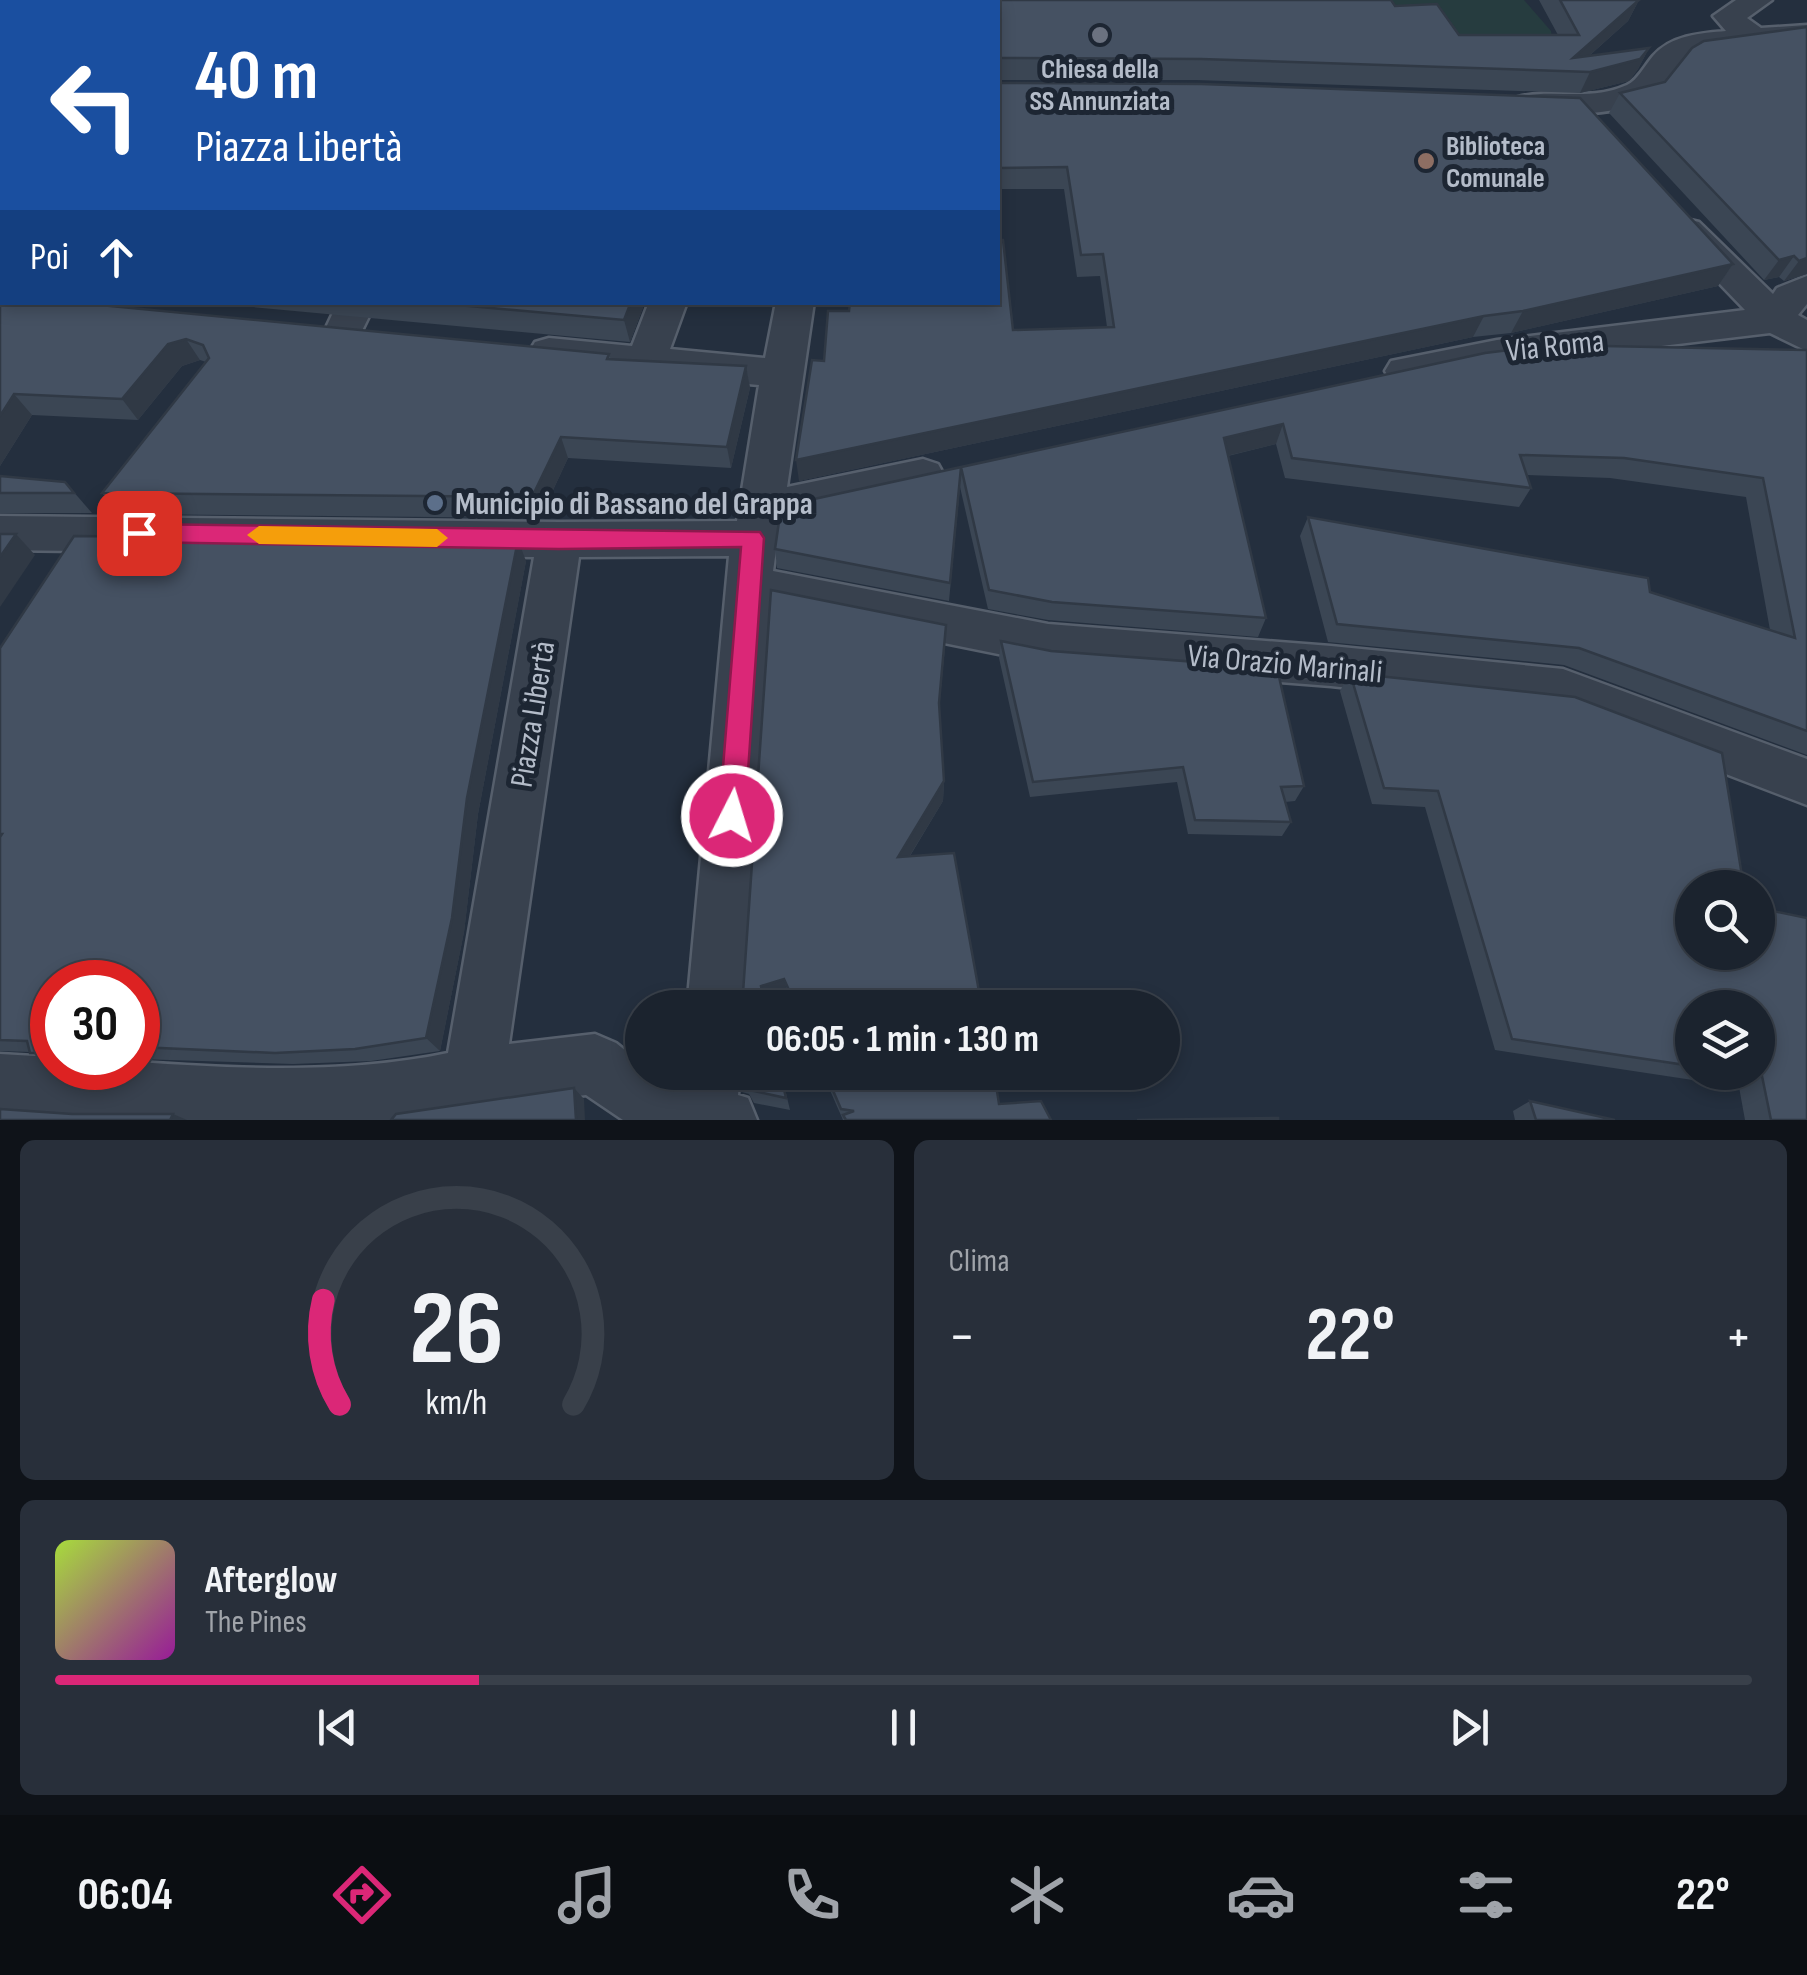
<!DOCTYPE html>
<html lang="it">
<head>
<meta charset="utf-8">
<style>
  :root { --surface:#1b232e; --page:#282f3a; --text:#f1f3f6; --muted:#a0a4aa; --line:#39404a; --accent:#db2777 }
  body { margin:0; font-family:"Sofia Sans Condensed",sans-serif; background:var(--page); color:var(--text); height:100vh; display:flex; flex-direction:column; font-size:38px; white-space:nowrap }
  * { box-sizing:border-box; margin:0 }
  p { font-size:32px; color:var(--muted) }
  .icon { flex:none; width:55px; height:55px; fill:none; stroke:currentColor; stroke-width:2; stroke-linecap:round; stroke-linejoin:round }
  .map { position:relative; height:1120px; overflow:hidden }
  .side { display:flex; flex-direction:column; gap:20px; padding:20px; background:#0f1319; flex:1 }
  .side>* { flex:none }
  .hud { position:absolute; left:0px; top:0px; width:1000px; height:305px; box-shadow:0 5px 15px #0003,0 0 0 2px var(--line); background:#1a4fa0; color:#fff; overflow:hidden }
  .fabs { position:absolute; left:1675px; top:870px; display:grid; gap:20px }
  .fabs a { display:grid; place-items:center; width:100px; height:100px; border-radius:50%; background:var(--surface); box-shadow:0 5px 15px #0003,0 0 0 2px var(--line); font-size:50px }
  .speed { position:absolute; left:30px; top:960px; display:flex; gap:20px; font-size:50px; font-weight:700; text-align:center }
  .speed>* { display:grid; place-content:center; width:130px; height:130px; border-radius:50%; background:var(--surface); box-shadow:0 5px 15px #0003,0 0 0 2px var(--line); line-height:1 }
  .speed .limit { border:15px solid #d22; background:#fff; color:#111 }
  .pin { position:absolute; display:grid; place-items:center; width:85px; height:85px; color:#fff; margin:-42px; border-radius:20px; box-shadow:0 5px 15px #0006 }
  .me { position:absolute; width:110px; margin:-55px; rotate:5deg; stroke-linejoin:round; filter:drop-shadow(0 0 8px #0008) }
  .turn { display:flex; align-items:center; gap:35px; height:210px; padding:0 30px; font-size:45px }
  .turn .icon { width:130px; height:130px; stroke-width:2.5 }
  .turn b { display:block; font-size:70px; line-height:85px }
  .then { display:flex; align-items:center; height:95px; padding:0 30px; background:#0003; gap:20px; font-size:38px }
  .big { font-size:75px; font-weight:700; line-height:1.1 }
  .side .tile { flex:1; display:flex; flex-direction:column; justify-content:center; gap:15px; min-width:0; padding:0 35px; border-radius:15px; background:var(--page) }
  .side .dial { align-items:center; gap:0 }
  .dial svg { height:260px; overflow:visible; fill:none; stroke:var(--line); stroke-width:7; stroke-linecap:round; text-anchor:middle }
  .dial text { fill:var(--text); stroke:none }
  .song { display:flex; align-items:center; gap:30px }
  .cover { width:120px; height:120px; border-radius:15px; background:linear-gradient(135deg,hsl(80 70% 55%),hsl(300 70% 35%)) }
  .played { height:10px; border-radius:5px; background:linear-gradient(90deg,var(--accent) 25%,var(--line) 25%) }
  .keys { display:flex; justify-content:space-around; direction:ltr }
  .heat { display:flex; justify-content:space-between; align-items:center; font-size:55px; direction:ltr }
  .side .tiles { flex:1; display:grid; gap:20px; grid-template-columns:1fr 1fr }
  .tile:last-child { grid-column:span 2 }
  .trip { position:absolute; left:625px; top:990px; width:555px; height:100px; border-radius:50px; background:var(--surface); box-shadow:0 5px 15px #0003,0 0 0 2px var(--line); font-weight:700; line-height:100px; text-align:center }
  .tab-bar { display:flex; height:160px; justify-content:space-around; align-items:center; background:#0b0e12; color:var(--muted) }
  .tab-bar .icon { width:70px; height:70px }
  .tab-bar .on { color:var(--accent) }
  .tab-bar b { font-size:45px; color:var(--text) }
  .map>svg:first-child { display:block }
</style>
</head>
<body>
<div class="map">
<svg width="1807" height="1120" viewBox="0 0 1807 1120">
  <rect width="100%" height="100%" fill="#242f3e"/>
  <path fill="#263c3f" d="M 1383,0 L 1524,0 L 1551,31 L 1554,51 L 1464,52 Z"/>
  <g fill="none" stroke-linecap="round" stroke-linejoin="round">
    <defs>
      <g id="minor">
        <path d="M 1736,0 L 1772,0 L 1747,18 L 1761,28 L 1807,25 L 1807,43 C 1774,45 1737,43 1706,50 C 1678,57 1674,80 1655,96 C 1632,115 1547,118 1518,111 L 1513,104 L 1518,97 C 1554,88 1589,102 1627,85 C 1638,80 1645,65 1653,56 C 1671,35 1701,33 1726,31 L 1713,16 Z"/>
        <path d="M 1686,219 L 1699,222 L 1773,294 L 1777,288 L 1807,276 L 1807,304 L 1798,315 L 1807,320 L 1807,351 L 1770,333 L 1544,360 L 1405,385 L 1391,381 L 1385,371 L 1391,361 L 1497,340 L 1745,310 L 1668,230 L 1673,222 Z"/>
        <path d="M 338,302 L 376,302 L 356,343 L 342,347 L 328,343 L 323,334 Z"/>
        <path d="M 649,302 L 687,302 L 670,349 L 765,358 L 776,302 L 814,302 L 787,487 L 923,459 L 938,464 L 944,475 L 938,486 L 923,491 L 780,522 L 773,571 L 1048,624 L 1331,646 L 1563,669 L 1807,759 L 1807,805 L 1561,711 L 1331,686 L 1048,664 L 771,608 L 745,1008 L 687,1008 L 729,556 L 579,557 L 509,1044 L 595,1034 L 616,1043 L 642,1064 L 642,1072 L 680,1077 L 680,1072 L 740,1072 L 738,1095 L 748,1098 L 757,1120 L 623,1120 L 586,1095 L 474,1108 L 416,1120 L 97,1120 L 0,1114 L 0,1054 L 52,1057 L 52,1068 L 138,1068 L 138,1062 C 240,1069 347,1074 448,1053 L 534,557 L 0,550 L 0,516 L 559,522 L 737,521 L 759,385 L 549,366 L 535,362 L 529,352 L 535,342 L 549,338 L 632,346 Z"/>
      </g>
    </defs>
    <use href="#minor" stroke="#565f6c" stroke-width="5"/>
    <use href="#minor" fill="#38414e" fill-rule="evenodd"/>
  </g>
  <g fill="#3b4654" fill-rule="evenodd">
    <path d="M 0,0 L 1391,0 L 1395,6 L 1437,4 L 1459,35 L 1558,35 L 1539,0 L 1639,0 L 1628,21 L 1589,56 L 1649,48 L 1638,69 L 1629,81 L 1580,93 L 1196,80 L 998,80 L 998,2 L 2,2 L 2,302 L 69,302 L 609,354 L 611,359 L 746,366 L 750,388 L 731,468 L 568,458 L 540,518 L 119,514 L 102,493 L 206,362 L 200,360 L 182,366 L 138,420 L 32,415 L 0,466 Z"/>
    <path d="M 1807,27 L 1807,274 L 1784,281 L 1779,277 L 1764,280 L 1609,113 L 1620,93 L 1665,82 Z"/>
    <path d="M 998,81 L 999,83 L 1733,264 L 1718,286 L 1511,333 L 1473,337 L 799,481 L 824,361 L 849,311 L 1013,330 L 1107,327 L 1100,276 L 1077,277 L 1064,189 L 998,189 Z"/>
    <path d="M 198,302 L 645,302 L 630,342 Z"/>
    <path d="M 1807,350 L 1807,755 L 1564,665 L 1328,642 L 1300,536 L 1308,517 L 1650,592 L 1770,630 L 1746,497 L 1610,478 L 1527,475 L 1531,488 L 1519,507 L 1285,478 L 1276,444 L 1228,456 L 1266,618 L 1258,637 L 1048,620 L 988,609 L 960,487 L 949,601 L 777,568 L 775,549 L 781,508 L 1485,353 Z"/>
    <path d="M 0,476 L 65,482 L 92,513 L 0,513 Z"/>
    <path d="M 526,561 L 478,814 L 464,932 L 440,1051 L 371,1061 L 293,1064 L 138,1059 L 138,982 L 52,982 L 52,1063 L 30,1052 L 0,1051 L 0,648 Z"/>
    <path d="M 1001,641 L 1304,786 L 1295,801 L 1285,802 L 1291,822 L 1282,836 L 1188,834 L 1177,782 L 1030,797 L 999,658 Z"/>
    <path d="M 945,647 L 939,709 L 944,781 L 943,801 L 910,856 L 982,1008 L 794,1008 L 788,994 L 765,1002 L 767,1008 L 725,1008 L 743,993 Z"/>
    <path d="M 1350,673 L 1692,952 L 1807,1120 L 1745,1120 L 1739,1087 L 1495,1050 L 1425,807 L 1372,804 L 1340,691 ZM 1692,1008 L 1758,1072 L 1692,1072 Z"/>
    <path d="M 781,1072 L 790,1110 L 754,1103 L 749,1094 L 742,1092 L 736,1079 Z"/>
    <path d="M 822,1072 L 994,1072 L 999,1104 L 1051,1120 L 843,1120 Z"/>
    <path d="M 1530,1101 L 1615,1120 L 1515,1120 L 1513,1111 Z"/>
  </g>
  <g fill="#303945">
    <path d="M 1639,0 L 1628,21 L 1572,71 L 1573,58 Z"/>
    <path d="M 1649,48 L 1638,69 L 1629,81 L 1580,93 L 1590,72 Z"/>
    <path d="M 1794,256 L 1779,277 L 1764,280 L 1779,260 Z"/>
    <path d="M 1807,258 L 1807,274 L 1784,281 L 1799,261 Z"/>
    <path d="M 1733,264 L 1718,286 L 1511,333 L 1523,311 Z"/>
    <path d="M 631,302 L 645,302 L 630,342 L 624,320 Z"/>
    <path d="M 1484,316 L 1473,337 L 799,481 L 796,460 Z"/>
    <path d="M 186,339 L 200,360 L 182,366 L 138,420 L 122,399 L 168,344 Z"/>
    <path d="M 746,366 L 750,388 L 731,468 L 727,447 Z"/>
    <path d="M 14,394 L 32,415 L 0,466 L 0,416 Z"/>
    <path d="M 1283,424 L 1276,444 L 1218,458 L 1224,438 Z"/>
    <path d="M 561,437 L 568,458 L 540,518 L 532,497 Z"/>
    <path d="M 16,534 L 35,555 L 0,607 L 0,557 Z"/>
    <path d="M 518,540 L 526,561 L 478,814 L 464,932 L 440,1051 L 426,1038 L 467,798 Z"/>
    <path d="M 944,781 L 943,801 L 898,875 L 898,857 Z"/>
    <path d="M 784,979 L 788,994 L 765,1002 L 765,1008 L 761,986 Z"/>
    <path d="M 574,1088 L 584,1099 L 585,1120 L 576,1120 Z"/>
    <path d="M 173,1114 L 187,1120 L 170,1120 Z"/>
  </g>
  <g fill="#455162" stroke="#303945" stroke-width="2.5">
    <path d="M 0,0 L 1391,0 L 1395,6 L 1437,4 L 1459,35 L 1579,35 L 1560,0 L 1639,0 L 1573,58 L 1649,48 L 1640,59 L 1590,72 L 1201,59 L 1000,58 L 998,60 L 998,2 L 2,2 L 2,277 L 0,277 Z"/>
    <path d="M 1807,27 L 1807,258 L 1799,261 L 1794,256 L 1779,260 L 1620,93 L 1665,82 L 1692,48 L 1704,41 Z"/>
    <path d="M 998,81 L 999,83 L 1201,84 L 1580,98 L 1733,264 L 1523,311 L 1484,316 L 796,460 L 812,360 L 824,361 L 828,311 L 849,311 L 850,302 L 998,302 L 998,240 L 1003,240 L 1013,330 L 1114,327 L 1103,254 L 1081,255 L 1067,167 L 998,168 Z"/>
    <path d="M 0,293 L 2,294 L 2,302 L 69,302 L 609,354 L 607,359 L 746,366 L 727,447 L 561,437 L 532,497 L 102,493 L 209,358 L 203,345 L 186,339 L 168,344 L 122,399 L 14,394 L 0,416 Z"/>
    <path d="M 426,302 L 631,302 L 624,320 Z"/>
    <path d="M 1552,345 L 1807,350 L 1807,731 L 1579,648 L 1337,624 L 1308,517 L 1648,578 L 1650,592 L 1795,638 L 1763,478 L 1624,458 L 1520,455 L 1531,488 L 1292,458 L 1283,424 L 1224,438 L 1266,618 L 1052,602 L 989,590 L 961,467 L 950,583 L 775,549 L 781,508 L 791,504 L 1485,353 Z"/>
    <path d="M 0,476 L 65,482 L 74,493 L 0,493 Z"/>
    <path d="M 0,534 L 16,534 L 0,557 Z"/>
    <path d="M 74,536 L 518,540 L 467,798 L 452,918 L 426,1038 L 355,1049 L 275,1053 L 138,1047 L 138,982 L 52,982 L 52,1053 L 30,1053 L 27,1041 L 0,1040 L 0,837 L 2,834 L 0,834 L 0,648 Z"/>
    <path d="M 771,590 L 946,625 L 939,703 L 944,781 L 898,857 L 954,853 L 982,1008 L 797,1008 L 784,979 L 761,986 L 765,1008 L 725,1008 L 726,997 L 743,993 Z"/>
    <path d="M 1001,641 L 1051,651 L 1277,668 L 1304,786 L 1281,787 L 1291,822 L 1195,820 L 1183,767 L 1033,782 Z"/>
    <path d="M 1350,673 L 1575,697 L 1722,753 L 1744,888 L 1692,888 L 1692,952 L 1758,952 L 1758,908 L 1807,918 L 1807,1120 L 1771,1120 L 1762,1076 L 1737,1072 L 1758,1072 L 1758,1008 L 1692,1008 L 1692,1066 L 1512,1039 L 1438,791 L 1384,788 Z"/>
    <path d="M 736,1072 L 780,1072 L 786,1098 L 749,1090 L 744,1082 L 736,1079 Z"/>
    <path d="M 825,1072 L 994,1072 L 999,1104 L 1041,1101 L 1051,1120 L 846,1120 L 843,1115 L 854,1111 L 841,1109 Z"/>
    <path d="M 574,1088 L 576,1120 L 391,1120 L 396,1114 Z"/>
    <path d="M 1530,1101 L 1615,1120 L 1536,1120 Z"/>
    <path d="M 0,1109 L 72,1114 L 173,1114 L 170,1120 L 0,1120 Z"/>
    <path d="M 1278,1118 L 1278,1120 L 1137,1120 Z"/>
  </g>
  <path fill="#db2777" stroke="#8e194d" stroke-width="2.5" d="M 139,524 L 760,532 L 764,538 L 745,816 L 741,824 L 732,828 L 723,824 L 719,816 L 741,547 L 559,549 L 139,542 L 128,533 Z"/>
  <path fill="#f59e0b" d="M 259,526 L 437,529 L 448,538 L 437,547 L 259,544 L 247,535 Z"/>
  <circle fill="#6b7280" stroke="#1d2633" stroke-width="4" cx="1100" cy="35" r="10"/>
  <circle fill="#8d6e63" stroke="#1d2633" stroke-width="4" cx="1426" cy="161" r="10"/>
  <circle fill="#5c6f8a" stroke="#1d2633" stroke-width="4" cx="435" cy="503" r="10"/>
  <g text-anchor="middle" stroke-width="10" stroke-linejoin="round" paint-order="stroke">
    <g font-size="28" font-weight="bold" fill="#b4bcc9" stroke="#1d2633">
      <text x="1100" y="78">Chiesa della<tspan x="1100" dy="32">SS Annunziata</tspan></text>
      <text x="1446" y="155" text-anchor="start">Biblioteca<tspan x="1446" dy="32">Comunale</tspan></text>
    </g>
    <g font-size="32" fill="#b4bcc9" stroke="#1d2633">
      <text transform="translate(1555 345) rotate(-6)" y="11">Via Roma</text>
      <text transform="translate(1285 663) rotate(5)" y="11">Via Orazio Marinali</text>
      <text transform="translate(532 714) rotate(-81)" y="11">Piazza Libertà</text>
    </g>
    <g font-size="32" font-weight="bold" fill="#b4bcc9" stroke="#1d2633" text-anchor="start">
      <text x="455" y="514">Municipio di Bassano del Grappa</text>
    </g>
  </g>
</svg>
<div class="fabs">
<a><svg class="icon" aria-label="search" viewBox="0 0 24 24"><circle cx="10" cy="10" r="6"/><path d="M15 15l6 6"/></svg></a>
<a><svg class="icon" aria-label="layers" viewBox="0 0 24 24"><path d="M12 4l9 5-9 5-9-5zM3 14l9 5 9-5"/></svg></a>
</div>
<div class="speed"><div class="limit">30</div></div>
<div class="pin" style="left:139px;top:533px;background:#d93025"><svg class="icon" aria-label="arrive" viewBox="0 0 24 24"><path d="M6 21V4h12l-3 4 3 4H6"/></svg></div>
<svg class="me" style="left:732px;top:816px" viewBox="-20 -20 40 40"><circle r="17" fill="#db2777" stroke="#fff" stroke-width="3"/><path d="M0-11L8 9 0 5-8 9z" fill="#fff"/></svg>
<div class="trip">06:05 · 1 min · 130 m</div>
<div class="hud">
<div class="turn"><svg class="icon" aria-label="left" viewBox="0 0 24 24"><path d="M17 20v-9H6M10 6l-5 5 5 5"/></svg><div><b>40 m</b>Piazza Libertà</div></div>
<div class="then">Poi<svg class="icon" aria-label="ahead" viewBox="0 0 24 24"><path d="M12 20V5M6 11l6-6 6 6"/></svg></div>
</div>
</div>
<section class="side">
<div class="tiles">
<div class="tile dial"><svg viewBox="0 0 100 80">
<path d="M14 69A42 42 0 1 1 86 69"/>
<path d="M14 69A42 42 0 0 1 9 37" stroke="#db2777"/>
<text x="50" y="56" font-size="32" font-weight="700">26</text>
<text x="50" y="72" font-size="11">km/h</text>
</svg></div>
<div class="tile"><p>Clima</p>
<div class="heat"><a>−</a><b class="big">22°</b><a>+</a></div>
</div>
<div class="tile">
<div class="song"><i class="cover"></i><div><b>Afterglow</b><p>The Pines</p></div></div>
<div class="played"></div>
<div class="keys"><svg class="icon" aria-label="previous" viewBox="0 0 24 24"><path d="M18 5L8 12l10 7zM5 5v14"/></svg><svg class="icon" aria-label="pause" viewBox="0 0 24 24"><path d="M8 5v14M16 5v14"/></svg><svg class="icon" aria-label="next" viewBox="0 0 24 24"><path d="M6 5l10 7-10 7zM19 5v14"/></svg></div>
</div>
</div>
</section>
<nav class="tab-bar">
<b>06:04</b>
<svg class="icon on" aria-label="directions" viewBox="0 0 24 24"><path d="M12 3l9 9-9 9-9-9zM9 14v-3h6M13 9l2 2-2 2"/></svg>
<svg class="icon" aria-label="music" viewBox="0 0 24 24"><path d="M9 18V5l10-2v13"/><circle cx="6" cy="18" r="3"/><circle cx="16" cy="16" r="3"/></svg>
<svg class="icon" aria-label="phone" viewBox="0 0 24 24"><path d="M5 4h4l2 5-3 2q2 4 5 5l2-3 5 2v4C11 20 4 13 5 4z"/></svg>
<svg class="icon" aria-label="climate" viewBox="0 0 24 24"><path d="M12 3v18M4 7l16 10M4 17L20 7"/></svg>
<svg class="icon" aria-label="car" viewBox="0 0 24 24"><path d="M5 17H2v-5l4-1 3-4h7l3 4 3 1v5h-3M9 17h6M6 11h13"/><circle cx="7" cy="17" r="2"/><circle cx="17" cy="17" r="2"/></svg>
<svg class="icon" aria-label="filters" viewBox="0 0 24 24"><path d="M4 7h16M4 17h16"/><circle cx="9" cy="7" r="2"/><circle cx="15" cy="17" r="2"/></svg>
<b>22°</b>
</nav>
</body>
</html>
